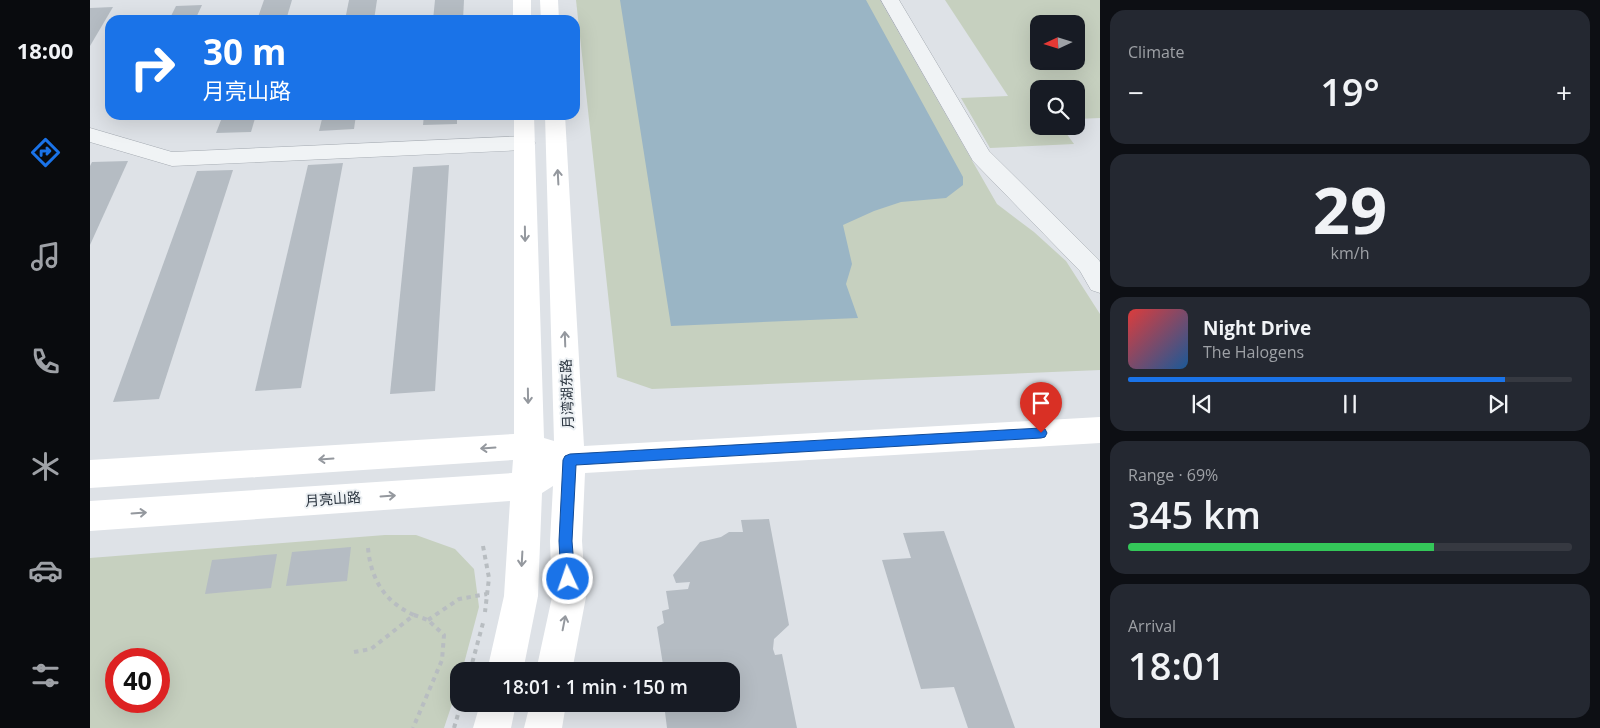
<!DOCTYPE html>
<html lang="en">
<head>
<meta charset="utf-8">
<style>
  :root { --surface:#171b24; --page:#242831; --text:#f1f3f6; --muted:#9ea1a6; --line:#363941; --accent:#1a73e8 }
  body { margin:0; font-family:"Open Sans","Noto Sans SC",sans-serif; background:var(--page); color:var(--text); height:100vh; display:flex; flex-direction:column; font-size:19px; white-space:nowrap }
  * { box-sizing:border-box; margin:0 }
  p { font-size:16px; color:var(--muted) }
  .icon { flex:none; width:28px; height:28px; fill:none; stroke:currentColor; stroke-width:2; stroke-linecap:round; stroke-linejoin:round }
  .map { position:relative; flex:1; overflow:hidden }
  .sheet { display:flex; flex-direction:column; gap:10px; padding:10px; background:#0d0f14; width:500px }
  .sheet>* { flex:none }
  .guide { position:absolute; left:15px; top:15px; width:475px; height:105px; border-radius:15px; box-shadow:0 5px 20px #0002; background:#1a73e8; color:#fff; overflow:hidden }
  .needle { width:32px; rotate:266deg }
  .buttons { position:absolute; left:940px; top:15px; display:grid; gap:10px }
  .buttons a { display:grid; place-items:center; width:55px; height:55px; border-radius:10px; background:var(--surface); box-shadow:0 5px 20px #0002; font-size:25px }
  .speed { position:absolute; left:15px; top:648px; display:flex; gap:10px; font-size:25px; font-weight:700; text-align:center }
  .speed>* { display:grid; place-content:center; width:65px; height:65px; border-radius:50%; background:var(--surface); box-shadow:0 5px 20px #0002; line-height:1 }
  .speed .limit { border:8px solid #d22; background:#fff; color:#111 }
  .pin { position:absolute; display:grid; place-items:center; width:42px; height:42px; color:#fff; margin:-51px -21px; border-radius:50% 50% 50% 0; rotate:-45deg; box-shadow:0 0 5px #0007 }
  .pin .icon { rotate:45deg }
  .me { position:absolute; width:55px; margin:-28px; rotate:357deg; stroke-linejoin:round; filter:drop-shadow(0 0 4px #0008) }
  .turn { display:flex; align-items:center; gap:18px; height:105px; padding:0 15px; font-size:22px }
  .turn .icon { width:65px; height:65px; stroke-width:2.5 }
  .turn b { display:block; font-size:35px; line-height:42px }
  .big { font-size:38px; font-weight:600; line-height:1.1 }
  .sheet .widget { flex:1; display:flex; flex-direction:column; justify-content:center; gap:8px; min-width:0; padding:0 18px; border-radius:15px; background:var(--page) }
  .sheet .dial { align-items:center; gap:0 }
  .dial b { font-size:65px; line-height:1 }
  .song { display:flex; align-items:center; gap:15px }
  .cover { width:60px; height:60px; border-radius:8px; background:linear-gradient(135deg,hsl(0 70% 55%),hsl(210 70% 35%)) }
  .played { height:5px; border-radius:2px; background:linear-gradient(90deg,var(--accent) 85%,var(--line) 85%) }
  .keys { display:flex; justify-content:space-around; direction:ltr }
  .heat { display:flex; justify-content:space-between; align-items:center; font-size:28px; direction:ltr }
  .charge { height:8px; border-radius:4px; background:linear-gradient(90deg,#34c759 69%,var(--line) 0) }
  .trip { position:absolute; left:360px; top:662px; width:290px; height:50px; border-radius:15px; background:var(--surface); box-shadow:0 5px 20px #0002; font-weight:600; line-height:50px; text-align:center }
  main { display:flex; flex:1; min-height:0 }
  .dock { display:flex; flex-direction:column; width:90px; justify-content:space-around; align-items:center; background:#090b0e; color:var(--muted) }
  .dock .icon { width:35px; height:35px }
  .dock .selected { color:var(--accent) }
  .dock b { font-size:22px; color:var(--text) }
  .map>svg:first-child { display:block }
</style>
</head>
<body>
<main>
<nav class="dock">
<b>18:00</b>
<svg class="icon selected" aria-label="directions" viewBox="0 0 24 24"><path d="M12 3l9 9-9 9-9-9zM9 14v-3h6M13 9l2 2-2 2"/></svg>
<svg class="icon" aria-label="music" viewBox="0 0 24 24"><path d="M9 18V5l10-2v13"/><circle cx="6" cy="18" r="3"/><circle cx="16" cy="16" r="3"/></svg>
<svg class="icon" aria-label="phone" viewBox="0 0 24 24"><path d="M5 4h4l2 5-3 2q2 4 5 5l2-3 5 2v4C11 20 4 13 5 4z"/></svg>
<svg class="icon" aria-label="climate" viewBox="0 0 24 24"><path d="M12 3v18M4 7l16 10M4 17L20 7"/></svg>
<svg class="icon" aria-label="car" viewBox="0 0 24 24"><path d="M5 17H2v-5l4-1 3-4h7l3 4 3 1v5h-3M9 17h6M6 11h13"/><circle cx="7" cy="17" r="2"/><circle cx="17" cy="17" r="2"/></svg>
<svg class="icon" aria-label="filters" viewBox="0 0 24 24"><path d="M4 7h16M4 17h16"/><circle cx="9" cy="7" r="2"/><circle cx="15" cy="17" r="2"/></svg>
</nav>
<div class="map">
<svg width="1010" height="728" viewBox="0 0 1010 728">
  <rect width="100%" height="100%" fill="#dee2e7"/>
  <g fill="#c6d0bf" fill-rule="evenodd">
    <path d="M 486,0 L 790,0 L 907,204 L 944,232 L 976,261 L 1010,314 L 1010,370 L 562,389 L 527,377 Z"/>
    <path d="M 855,0 L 1010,0 L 1010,118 L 986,119 L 986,89 L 949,89 L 949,126 L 971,126 L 984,144 L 900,148 L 871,98 L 918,96 ZM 949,24 L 986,24 L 986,61 L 949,61 Z"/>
    <path d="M 295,535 L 326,535 L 365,549 L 384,569 L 389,607 L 372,671 L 369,671 L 369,683 L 354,728 L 0,728 L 0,558 ZM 26,659 L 69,659 L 69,701 L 26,701 Z"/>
  </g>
  <path fill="#9ab5c5" d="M 530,0 L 776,0 L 873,177 L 873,185 L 856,198 L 811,202 L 784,211 L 753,225 L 762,264 L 756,284 L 768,318 L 581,326 Z"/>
  <g fill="#b5bcc3">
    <path d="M 174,0 L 202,0 L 196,20 L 167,20 Z"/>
    <path d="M 259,0 L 287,0 L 284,20 L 255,20 Z"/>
    <path d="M 345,0 L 374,0 L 373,20 L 343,20 Z"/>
    <path d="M 112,5 L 105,20 L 79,20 L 86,6 Z"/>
    <path d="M 23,7 L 0,46 L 0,8 Z"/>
    <path d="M 31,115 L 60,115 L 60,117 L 30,118 Z"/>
    <path d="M 133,115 L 166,115 L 161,132 L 126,133 Z"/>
    <path d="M 233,115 L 266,115 L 264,129 L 229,131 Z"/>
    <path d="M 334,115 L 367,115 L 367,124 L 333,125 Z"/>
    <path d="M 38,161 L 0,245 L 0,166 L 2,162 Z"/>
    <path d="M 253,163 L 211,388 L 165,391 L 218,165 Z"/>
    <path d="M 359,165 L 345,391 L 300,394 L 323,167 Z"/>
    <path d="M 143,170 L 69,399 L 23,402 L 107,171 Z"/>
    <path d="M 679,519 L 699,625 L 684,639 L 683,649 L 685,655 L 692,654 L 707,728 L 577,728 L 575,712 L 583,710 L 583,704 L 641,704 L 641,671 L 574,671 L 567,627 L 574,623 L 572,611 L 579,609 L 576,591 L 598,589 L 600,582 L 586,583 L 583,575 L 610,542 L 631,537 L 639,532 L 653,532 L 651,520 Z"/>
    <path d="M 854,531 L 925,728 L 878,728 L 864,687 L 831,689 L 792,560 L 821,558 L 813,533 Z"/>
    <path d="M 261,547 L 257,581 L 196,586 L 202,552 Z"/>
    <path d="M 187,554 L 181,588 L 115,594 L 122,560 Z"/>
  </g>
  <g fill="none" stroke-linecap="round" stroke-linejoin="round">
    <defs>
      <g id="street">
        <path d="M 791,0 L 809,0 L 899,151 L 1008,259 L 1010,262 L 1010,293 L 1001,290 L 990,271 L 883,161 Z"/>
        <path d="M 0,128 L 82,152 L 434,136 L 442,138 L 445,143 L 442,148 L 434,150 L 82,166 L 0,142 Z"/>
      </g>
    </defs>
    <use href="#street" stroke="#a4aab1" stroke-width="1"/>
    <g stroke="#b8bdc1" stroke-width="4" stroke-dasharray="4.5 4.5" stroke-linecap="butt">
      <path d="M 393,546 L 399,578 L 395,612"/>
      <path d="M 278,548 C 281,580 295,602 324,615"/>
      <path d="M 338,620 L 369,599 L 397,594"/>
      <path d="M 264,652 L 281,649 L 324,615 L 338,620 L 354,635 L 352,660 L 323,728"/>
      <path d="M 380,671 L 393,623"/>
      <path d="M 364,728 L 371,704"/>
    </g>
    <use href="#street" fill="#f0f3f5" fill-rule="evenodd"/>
    <g fill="#fff" fill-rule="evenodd">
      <rect x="423" y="0" width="18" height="20"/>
      <path d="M 450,0 L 468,0 L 469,20 L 451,20 Z"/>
      <path d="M 424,115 L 444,115 L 454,438 L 464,441 L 455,115 L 475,115 L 494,446 L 1010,417 L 1010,443 L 495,473 L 492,541 L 496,597 L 482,671 L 446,671 L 462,597 L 460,541 L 463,486 L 452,493 L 448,596 L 433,671 L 397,671 L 414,596 L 420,501 L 0,531 L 0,501 L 422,473 L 423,460 L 0,488 L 0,460 L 424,434 Z"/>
      <path d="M 390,704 L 426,704 L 421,728 L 383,728 Z"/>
      <path d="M 440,704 L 476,704 L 472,728 L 434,728 Z"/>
    </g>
  </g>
  <defs><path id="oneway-shaft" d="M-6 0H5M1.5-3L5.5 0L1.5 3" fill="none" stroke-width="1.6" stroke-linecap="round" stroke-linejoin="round" transform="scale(1.25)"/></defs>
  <g stroke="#94989e">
    <use href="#oneway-shaft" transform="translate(468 177) rotate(-93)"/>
    <use href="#oneway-shaft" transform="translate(435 234) rotate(89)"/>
    <use href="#oneway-shaft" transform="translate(475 339) rotate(-92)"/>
    <use href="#oneway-shaft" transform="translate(438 396) rotate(89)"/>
    <use href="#oneway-shaft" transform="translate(398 448) rotate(176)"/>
    <use href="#oneway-shaft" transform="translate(236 459) rotate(176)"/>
    <use href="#oneway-shaft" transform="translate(298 496) rotate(-4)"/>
    <use href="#oneway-shaft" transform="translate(49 513) rotate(-4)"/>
    <use href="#oneway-shaft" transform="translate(432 559) rotate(93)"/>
    <use href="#oneway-shaft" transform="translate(474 623) rotate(-79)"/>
  </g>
  <path fill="#1a73e8" stroke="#114b97" d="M 951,428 L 955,429 L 957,433 L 955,437 L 951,438 L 486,465 L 482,541 L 485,579 L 483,584 L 478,586 L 473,584 L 471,579 L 469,541 L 473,460 L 475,456 L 480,454 Z"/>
  <g text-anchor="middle" stroke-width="4" stroke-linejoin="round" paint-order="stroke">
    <g font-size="14" fill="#28323d" stroke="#edf1f4">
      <text transform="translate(477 394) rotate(-92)" y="5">月湾湖东路</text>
      <text transform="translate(243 499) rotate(-4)" y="5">月亮山路</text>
    </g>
  </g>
</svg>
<div class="buttons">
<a><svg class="needle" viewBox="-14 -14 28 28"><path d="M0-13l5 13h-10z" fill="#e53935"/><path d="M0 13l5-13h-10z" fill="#9ea1a6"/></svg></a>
<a><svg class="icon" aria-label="search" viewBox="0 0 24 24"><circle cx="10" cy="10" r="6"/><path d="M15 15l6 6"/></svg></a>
</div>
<div class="speed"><div class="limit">40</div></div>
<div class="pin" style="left:951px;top:433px;background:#d93025"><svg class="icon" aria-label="arrive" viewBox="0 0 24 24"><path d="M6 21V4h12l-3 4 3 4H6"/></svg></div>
<svg class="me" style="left:478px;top:579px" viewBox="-20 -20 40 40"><circle r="17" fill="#1a73e8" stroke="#fff" stroke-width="3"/><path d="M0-11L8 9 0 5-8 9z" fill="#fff"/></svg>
<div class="trip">18:01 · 1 min · 150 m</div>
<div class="guide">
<div class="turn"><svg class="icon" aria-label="right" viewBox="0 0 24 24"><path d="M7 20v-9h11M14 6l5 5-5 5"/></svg><div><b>30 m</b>月亮山路</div></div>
</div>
</div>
<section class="sheet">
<div class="widget"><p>Climate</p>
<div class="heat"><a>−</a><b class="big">19°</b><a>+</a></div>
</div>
<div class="widget dial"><b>29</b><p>km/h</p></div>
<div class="widget">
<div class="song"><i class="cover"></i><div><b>Night Drive</b><p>The Halogens</p></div></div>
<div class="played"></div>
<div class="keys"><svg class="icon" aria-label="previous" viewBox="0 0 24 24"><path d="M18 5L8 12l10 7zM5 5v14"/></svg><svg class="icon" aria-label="pause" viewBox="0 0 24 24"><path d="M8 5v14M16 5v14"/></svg><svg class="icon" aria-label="next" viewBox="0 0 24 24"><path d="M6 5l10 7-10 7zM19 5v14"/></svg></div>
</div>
<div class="widget"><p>Range · 69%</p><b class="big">345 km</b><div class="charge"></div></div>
<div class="widget"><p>Arrival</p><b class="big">18:01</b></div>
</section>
</main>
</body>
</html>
